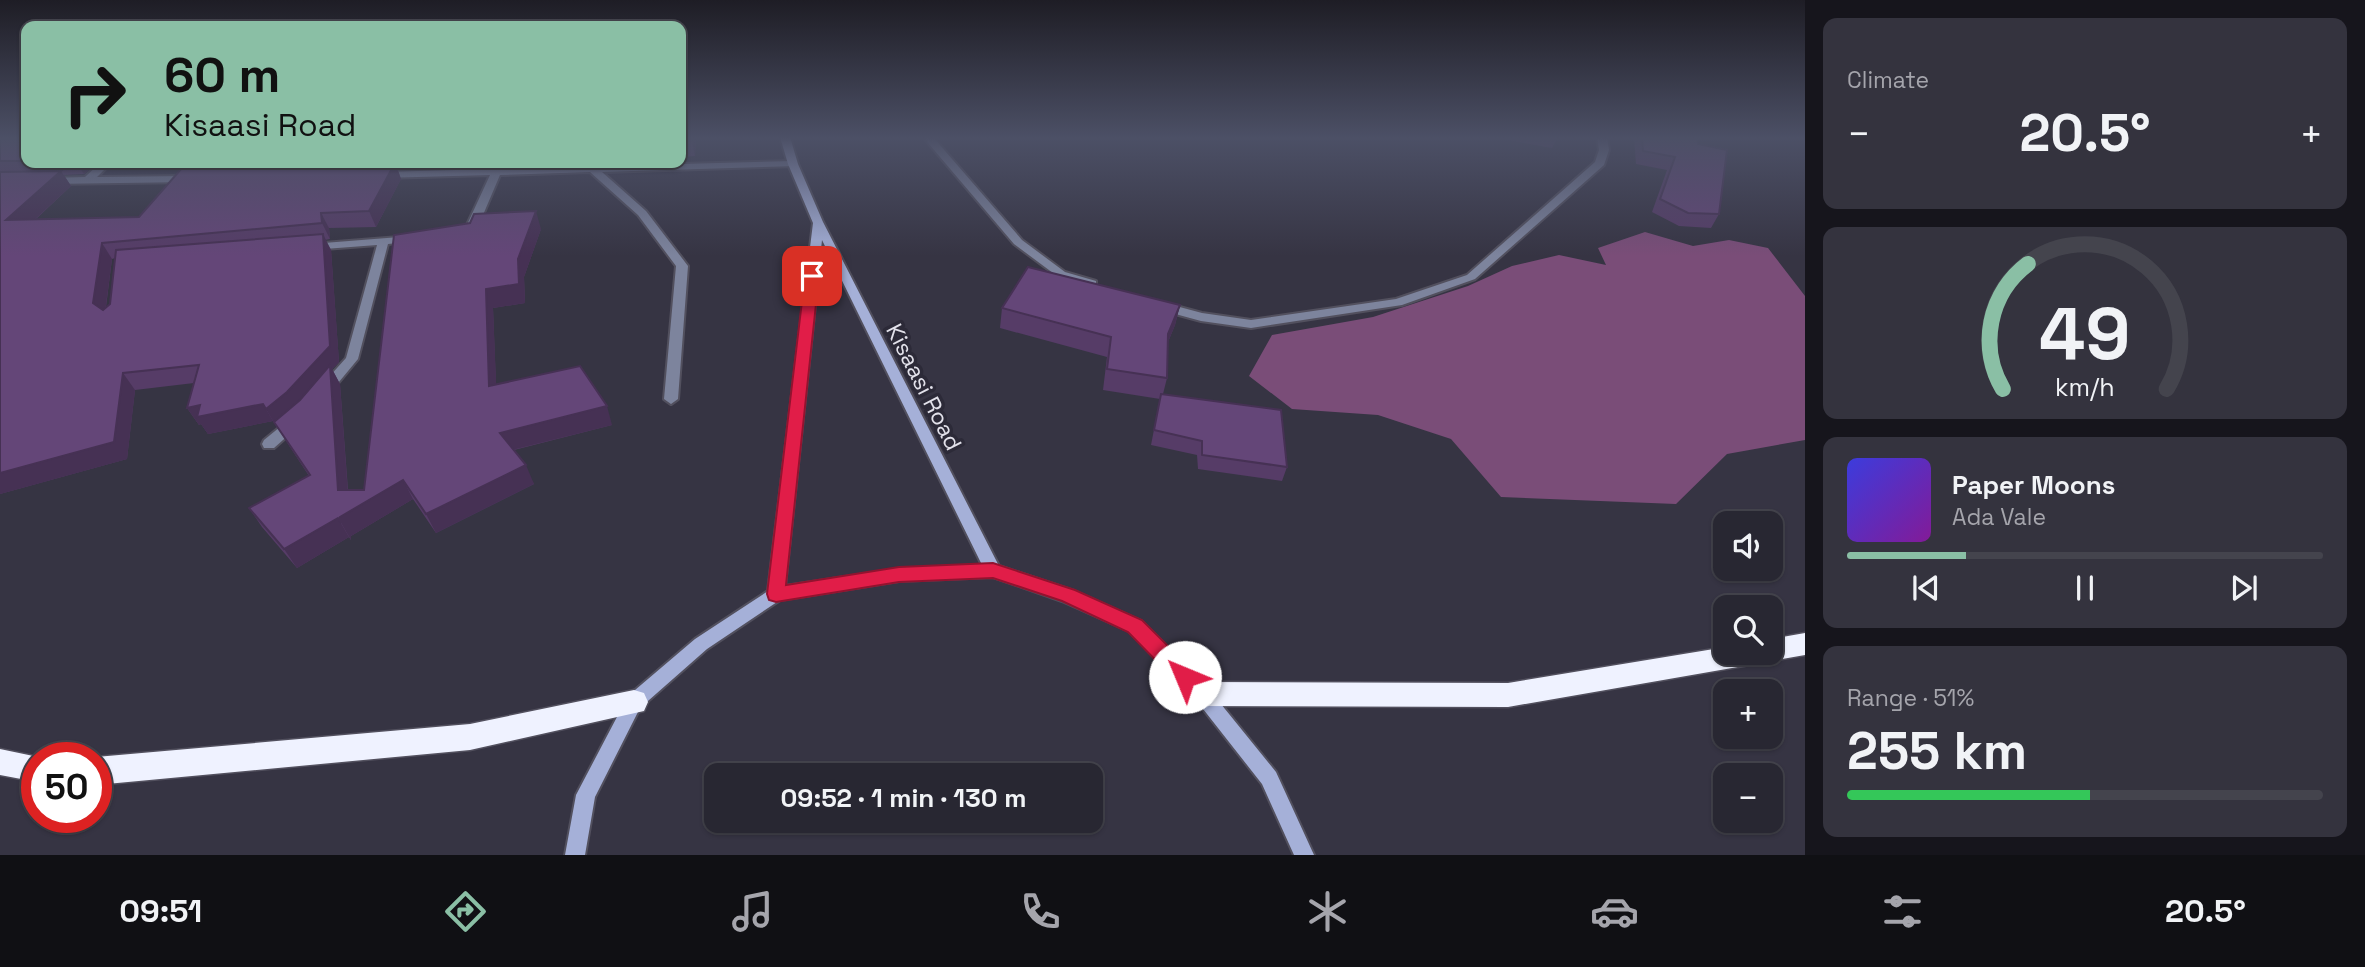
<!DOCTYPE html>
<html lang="en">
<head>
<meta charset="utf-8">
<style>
  :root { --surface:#282732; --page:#34333e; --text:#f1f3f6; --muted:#a5a5ac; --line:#44444d; --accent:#8abfa5 }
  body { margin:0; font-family:"Space Grotesk",sans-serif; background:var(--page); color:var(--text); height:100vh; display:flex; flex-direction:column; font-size:26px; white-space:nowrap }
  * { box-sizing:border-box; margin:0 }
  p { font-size:23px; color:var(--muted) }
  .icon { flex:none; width:38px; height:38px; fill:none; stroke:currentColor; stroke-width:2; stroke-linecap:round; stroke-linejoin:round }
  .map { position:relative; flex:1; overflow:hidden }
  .sheet { display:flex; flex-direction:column; gap:18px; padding:18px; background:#16151c; width:560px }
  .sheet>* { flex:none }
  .hud { position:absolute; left:21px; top:21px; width:665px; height:147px; border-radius:14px; box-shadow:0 2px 5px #0004,0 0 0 2px var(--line); background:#8abfa5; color:#111; overflow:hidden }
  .buttons { position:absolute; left:1713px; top:511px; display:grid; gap:14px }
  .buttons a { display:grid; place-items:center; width:70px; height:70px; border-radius:14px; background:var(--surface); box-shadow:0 2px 5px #0004,0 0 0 2px var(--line); font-size:35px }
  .speed { position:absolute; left:21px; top:742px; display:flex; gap:14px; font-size:35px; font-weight:700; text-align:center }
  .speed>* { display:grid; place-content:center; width:91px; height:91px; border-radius:50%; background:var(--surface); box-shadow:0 2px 5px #0004,0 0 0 2px var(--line); line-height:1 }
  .speed .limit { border:10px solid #d22; background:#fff; color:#111 }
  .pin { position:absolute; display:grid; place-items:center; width:60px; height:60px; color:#fff; margin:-30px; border-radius:14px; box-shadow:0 4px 10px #0006 }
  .me { position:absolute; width:77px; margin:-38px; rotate:315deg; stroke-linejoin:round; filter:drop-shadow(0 0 5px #0008) }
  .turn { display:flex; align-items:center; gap:24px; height:147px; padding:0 28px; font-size:32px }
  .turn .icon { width:91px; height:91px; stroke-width:2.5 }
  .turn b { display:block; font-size:49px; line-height:60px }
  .big { font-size:52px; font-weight:800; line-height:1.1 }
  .sheet .tile { flex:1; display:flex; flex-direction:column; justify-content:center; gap:10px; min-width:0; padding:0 24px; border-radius:14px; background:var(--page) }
  .sheet .dial { align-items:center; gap:0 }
  .dial svg { height:182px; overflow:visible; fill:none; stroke:var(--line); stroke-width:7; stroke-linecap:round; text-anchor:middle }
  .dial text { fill:var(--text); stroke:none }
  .song { display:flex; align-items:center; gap:21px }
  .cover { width:84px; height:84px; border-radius:10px; background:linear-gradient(135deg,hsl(240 70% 55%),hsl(290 70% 35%)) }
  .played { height:7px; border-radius:4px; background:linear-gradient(90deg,var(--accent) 25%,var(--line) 25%) }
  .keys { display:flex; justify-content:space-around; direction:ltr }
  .heat { display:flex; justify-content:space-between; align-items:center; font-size:38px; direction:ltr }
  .charge { height:10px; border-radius:5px; background:linear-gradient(90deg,#34c759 51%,var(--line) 0) }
  .trip { position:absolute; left:704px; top:763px; width:399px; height:70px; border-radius:14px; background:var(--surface); box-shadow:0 2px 5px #0004,0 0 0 2px var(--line); font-weight:800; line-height:70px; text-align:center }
  .dock { display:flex; height:112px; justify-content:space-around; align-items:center; background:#101014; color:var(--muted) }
  .dock .icon { width:49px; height:49px }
  .dock .current { color:var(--accent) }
  .dock b { font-size:32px; color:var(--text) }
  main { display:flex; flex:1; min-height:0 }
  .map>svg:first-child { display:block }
</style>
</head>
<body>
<main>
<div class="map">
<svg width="1805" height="855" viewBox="0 0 1805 855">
  <rect width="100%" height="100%" fill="#363443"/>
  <path fill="#7a4d78" d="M 1645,232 L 1693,246 L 1729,240 L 1768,248 L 1805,296 L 1805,440 L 1727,454 L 1676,504 L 1501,497 L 1451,439 L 1378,415 L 1292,409 L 1249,376 L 1272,335 L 1373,317 L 1468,286 L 1512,266 L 1559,255 L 1606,265 L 1598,248 Z"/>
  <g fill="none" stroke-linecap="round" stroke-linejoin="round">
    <defs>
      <g id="service">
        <path d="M 923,137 L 933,137 L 1022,240 L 1065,272 L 1096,281 L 1096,287 L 1088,287 L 1057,276 L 1014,244 Z"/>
        <path d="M 1597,137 L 1607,137 L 1609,150 L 1604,165 L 1475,279 L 1402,305 L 1251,328 L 1201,321 L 1157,309 L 1155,306 L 1161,302 L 1202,313 L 1251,320 L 1396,299 L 1467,275 L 1595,162 L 1599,150 Z"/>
      </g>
      <g id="minor">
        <path d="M 793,161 L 798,164 L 797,166 L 602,172 L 646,211 L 688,266 L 678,399 L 671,404 L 664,399 L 676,266 L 638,215 L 590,172 L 500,175 L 477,229 L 471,232 L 465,229 L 490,175 L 382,178 L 377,175 L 382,172 Z"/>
        <path d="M 100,163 L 111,163 L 97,177 L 190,176 L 195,179 L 190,182 L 49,184 L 44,181 L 49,178 L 85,177 Z"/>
        <path d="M 412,236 L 416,237 L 416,241 L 388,244 L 358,359 L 329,394 L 319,394 L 317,391 L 319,388 L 346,358 L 377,245 L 311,250 L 305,247 L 311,244 Z"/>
        <path d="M 296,416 L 301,418 L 303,421 L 301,424 L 274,448 L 264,448 L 262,444 L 264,440 L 291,418 Z"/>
      </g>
      <path id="secondary" d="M 780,137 L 790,137 L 798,164 L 823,222 L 999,566 L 1074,591 L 1141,621 L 1208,688 L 1276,772 L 1314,855 L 1294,855 L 1262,784 L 1196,700 L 1129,631 L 1062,601 L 993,577 L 899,581 L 780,600 L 707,649 L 640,708 L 595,797 L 585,855 L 565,855 L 576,795 L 628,696 L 695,639 L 768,591 L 813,223 L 788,164 ZM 822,240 L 982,565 L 899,569 L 785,586 Z"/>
      <g id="motorway">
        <path d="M 1805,633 L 1805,655 L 1771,661 L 1765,659 L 1755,664 L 1508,707 L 1202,706 L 1192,702 L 1189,694 L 1192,686 L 1202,682 L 1508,683 L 1726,647 L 1726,653 L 1771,653 L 1771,639 Z"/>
        <path d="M 634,690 L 644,693 L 648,702 L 644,711 L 470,750 L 96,785 L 96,757 L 470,724 Z"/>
        <path d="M 0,749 L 43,758 L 37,758 L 37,782 L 0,775 Z"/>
      </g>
    </defs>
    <use href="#service" stroke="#52505e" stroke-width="4"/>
    <use href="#minor" stroke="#52505e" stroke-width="4"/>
    <use href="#secondary" stroke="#52505e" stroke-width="4"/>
    <use href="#motorway" stroke="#52505e" stroke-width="3"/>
    <use href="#service" fill="#7d849d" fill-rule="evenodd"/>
    <use href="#minor" fill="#7d849d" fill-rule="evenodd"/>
    <use href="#secondary" fill="#a5b0d8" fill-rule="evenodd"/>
    <use href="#motorway" fill="#eff2ff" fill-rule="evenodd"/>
  </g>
  <g fill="#563c67" fill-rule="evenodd">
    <path d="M 0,137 L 26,137 L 26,163 L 97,163 L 84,174 L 64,175 L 71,186 L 36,219 L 139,217 L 198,168 L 132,163 L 477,163 L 397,167 L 401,179 L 376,227 L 329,228 L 330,239 L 325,240 L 331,250 L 339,362 L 332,369 L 340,384 L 348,490 L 364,490 L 541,229 L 524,277 L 525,303 L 493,308 L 496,385 L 612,425 L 514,450 L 534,484 L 436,533 L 413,499 L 351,536 L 351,540 L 349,537 L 297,568 L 262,527 L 249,508 L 309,476 L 273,421 L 208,434 L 201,424 L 199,425 L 187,408 L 194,383 L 135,390 L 127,459 L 0,494 ZM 115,258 L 110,304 L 106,307 L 112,259 Z"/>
    <path d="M 681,137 L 696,137 L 695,156 L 681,157 Z"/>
    <path d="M 1491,137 L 1558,137 L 1552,148 Z"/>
    <path d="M 1634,137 L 1697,137 L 1698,144 L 1719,214 L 1711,228 L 1679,226 L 1652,212 L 1667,170 L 1636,164 Z"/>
    <path d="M 1180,305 L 1175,325 L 1168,342 L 1167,378 L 1163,394 L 1287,467 L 1282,481 L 1198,469 L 1197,455 L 1151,445 L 1160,399 L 1103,390 L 1107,357 L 1000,328 L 1002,308 Z"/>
  </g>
  <g fill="#463154">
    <path d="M 693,137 L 696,137 L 695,156 L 692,141 Z"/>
    <path d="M 76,163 L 97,163 L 84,174 Z"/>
    <path d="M 395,163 L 401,179 L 376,227 L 369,211 Z"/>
    <path d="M 61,171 L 71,186 L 18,235 L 6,220 Z"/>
    <path d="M 536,211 L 541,229 L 524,277 L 525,303 L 493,308 L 497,405 L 489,386 L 486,289 L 518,259 Z"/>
    <path d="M 321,213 L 329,228 L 330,239 L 322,223 Z"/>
    <path d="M 323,234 L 331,250 L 339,362 L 332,369 L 340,384 L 349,508 L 338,490 L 297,409 L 276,426 L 266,409 Z"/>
    <path d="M 102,243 L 112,259 L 104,320 L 93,303 Z"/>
    <path d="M 1180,305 L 1175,325 L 1163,354 L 1168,334 Z"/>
    <path d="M 123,373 L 135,390 L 127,459 L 0,494 L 0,473 Z"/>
    <path d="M 263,404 L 273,421 L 208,434 L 201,424 L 199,425 L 187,408 L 200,405 Z"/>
    <path d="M 607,406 L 612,425 L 508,451 L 500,433 Z"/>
    <path d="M 526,465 L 534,484 L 436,533 L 426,514 Z"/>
    <path d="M 403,480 L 413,499 L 351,536 L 351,540 L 340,521 L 340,517 Z"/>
    <path d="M 338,518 L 349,537 L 297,568 L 284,549 Z"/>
  </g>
  <g fill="#644678" stroke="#463154" stroke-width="2">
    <rect x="0" y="137" width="26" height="24"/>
    <path d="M 681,137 L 693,137 L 692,141 L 681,142 Z"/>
    <path d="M 1642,137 L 1697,137 L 1698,144 L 1727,150 L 1719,214 L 1688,213 L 1660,199 L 1675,157 L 1643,151 Z"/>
    <path d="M 395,163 L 369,211 L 321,213 L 322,223 L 102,243 L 93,303 L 103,310 L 110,304 L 116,250 L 323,234 L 330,346 L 287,392 L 266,409 L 263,404 L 197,417 L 200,405 L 187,408 L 199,365 L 123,373 L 114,442 L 0,473 L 0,172 L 61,171 L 6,220 L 139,217 L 182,168 Z"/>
    <path d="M 536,211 L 518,259 L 519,284 L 486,289 L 489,386 L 580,366 L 607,406 L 500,433 L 526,465 L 426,514 L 403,480 L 340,517 L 340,521 L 338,518 L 284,549 L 249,508 L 310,475 L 274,422 L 300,400 L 330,365 L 338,490 L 364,490 L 394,235 L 470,223 L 474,214 Z"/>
    <path d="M 1028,267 L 1180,305 L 1168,334 L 1167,378 L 1107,369 L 1111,337 L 1002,308 Z"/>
    <path d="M 1161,394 L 1281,410 L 1287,467 L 1202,455 L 1202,441 L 1154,430 Z"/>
  </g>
  <linearGradient id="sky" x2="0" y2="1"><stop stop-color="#1e1d25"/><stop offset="0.54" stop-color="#4c5066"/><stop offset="1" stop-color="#4c5066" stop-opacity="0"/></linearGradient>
  <rect width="1805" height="256" fill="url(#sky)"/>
  <path fill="#e11d48" stroke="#92132f" stroke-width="2" d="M 812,272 L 819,276 L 786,585 L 899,567 L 993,563 L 1075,590 L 1142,620 L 1192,670 L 1195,677 L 1192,683 L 1185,685 L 1178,683 L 1128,632 L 1062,601 L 993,578 L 899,582 L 776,602 L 769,600 L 767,594 L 805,276 Z"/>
  <g text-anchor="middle" stroke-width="7" stroke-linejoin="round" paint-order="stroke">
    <g font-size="23" fill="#e3e2eb" stroke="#2c2a38">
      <text transform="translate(924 387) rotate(63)" y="8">Kisaasi Road</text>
    </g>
  </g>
</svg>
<div class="buttons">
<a><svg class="icon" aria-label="sound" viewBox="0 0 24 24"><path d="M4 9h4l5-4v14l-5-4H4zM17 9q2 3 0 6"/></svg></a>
<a><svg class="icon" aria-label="search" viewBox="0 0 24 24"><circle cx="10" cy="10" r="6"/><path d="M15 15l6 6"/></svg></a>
<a>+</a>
<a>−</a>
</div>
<div class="speed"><div class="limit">50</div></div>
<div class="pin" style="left:812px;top:276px;background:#d93025"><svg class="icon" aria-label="arrive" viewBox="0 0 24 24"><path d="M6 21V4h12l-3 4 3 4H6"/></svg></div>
<svg class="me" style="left:1185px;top:677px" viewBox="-20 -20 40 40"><circle r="19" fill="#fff"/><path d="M0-13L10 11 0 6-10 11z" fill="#e11d48"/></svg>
<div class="trip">09:52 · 1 min · 130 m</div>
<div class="hud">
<div class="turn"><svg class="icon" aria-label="right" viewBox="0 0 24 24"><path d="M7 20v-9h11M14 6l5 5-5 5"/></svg><div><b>60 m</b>Kisaasi Road</div></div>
</div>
</div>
<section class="sheet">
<div class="tile"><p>Climate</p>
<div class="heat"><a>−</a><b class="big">20.5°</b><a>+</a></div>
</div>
<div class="tile dial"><svg viewBox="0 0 100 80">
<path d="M14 69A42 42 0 1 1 86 69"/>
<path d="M14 69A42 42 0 0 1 25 14" stroke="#8abfa5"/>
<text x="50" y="56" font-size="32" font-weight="700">49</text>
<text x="50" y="72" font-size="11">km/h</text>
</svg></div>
<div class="tile">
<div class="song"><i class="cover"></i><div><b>Paper Moons</b><p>Ada Vale</p></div></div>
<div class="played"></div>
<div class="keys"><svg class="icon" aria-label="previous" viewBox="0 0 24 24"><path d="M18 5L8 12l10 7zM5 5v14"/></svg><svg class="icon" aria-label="pause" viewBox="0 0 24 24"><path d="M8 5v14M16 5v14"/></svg><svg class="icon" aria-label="next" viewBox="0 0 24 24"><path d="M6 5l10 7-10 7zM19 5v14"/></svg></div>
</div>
<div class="tile"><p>Range · 51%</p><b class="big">255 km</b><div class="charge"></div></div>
</section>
</main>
<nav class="dock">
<b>09:51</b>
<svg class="icon current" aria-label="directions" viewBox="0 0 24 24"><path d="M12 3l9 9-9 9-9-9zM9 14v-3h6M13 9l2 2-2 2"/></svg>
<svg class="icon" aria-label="music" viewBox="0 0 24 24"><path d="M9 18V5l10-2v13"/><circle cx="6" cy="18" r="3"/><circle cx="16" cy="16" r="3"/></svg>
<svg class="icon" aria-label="phone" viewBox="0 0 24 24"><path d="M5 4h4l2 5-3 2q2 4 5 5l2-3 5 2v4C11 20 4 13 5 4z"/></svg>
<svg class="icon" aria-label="climate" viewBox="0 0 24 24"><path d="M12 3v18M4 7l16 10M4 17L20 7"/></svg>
<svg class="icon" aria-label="car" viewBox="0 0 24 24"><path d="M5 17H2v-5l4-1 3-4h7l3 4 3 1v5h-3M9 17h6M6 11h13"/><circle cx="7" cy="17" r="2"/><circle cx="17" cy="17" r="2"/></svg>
<svg class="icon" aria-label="filters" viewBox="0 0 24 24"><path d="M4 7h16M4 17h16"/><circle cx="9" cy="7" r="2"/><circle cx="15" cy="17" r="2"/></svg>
<b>20.5°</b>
</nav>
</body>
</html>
